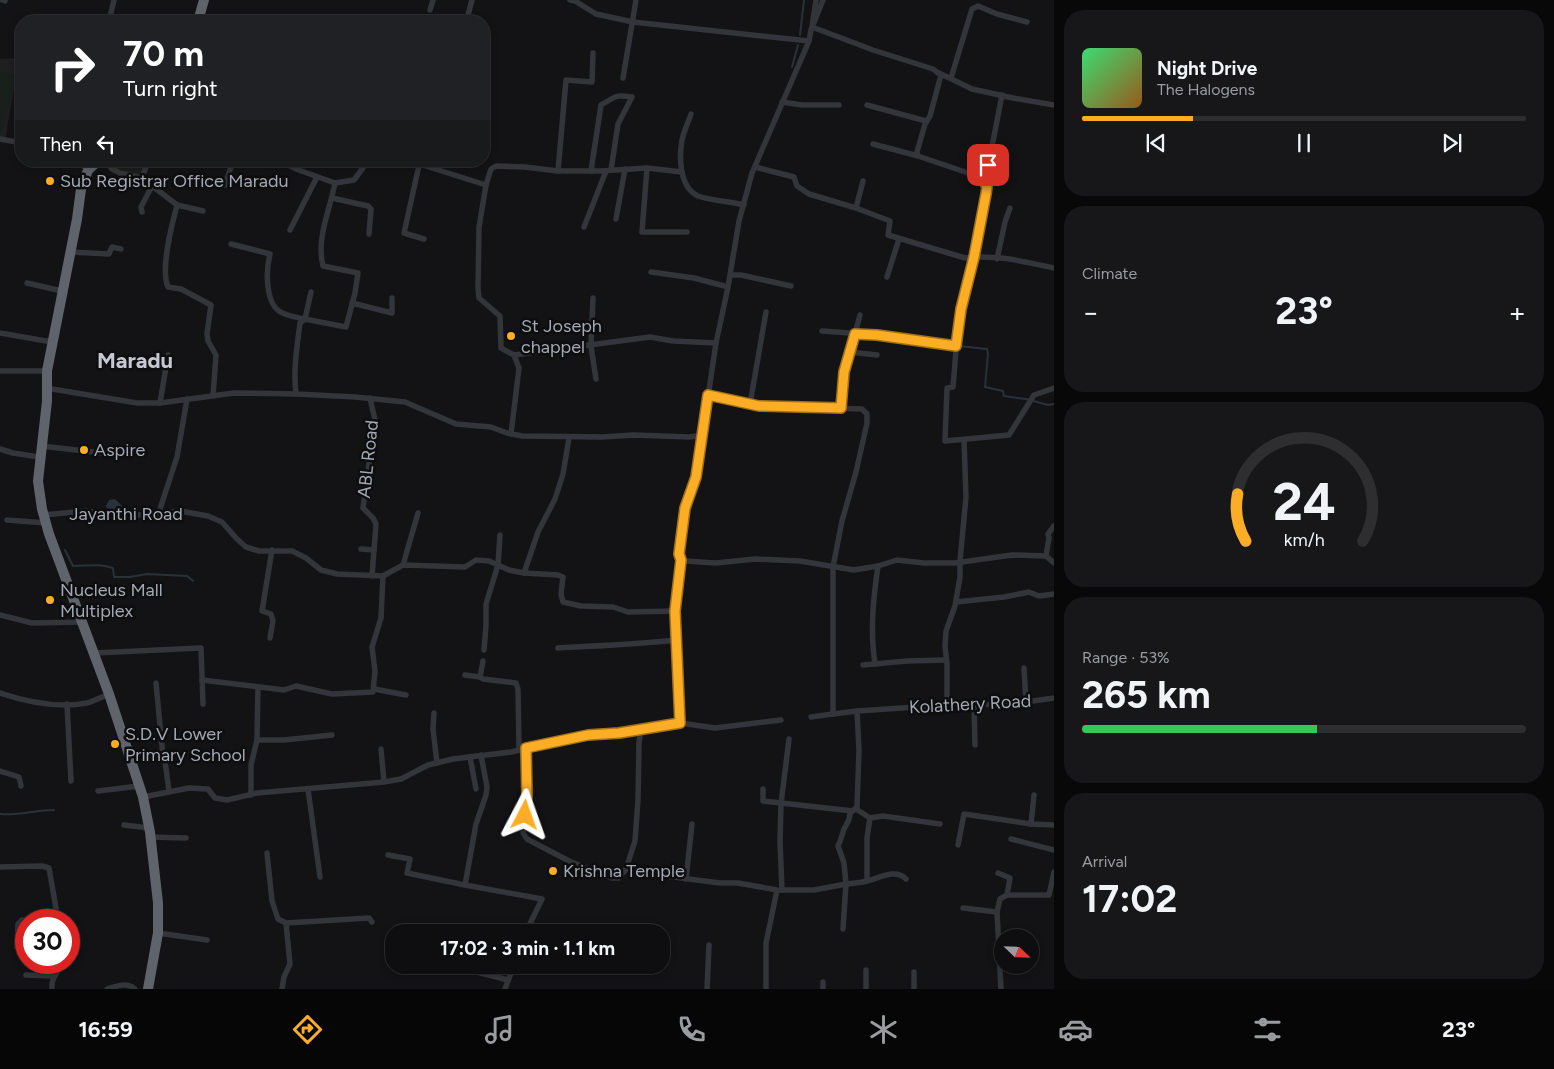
<!DOCTYPE html>
<html lang="en">
<head>
<meta charset="utf-8">
<style>
  :root { --surface:#0e0e10; --page:#171719; --text:#f1f3f6; --muted:#9b9c9f; --line:#2e2e30; --accent:#fbae25 }
  body { margin:0; font-family:Figtree,sans-serif; background:var(--page); color:var(--text); height:100vh; display:flex; flex-direction:column; font-size:19px; white-space:nowrap }
  * { box-sizing:border-box; margin:0 }
  p { font-size:16px; color:var(--muted) }
  .icon { flex:none; width:28px; height:28px; fill:none; stroke:currentColor; stroke-width:2; stroke-linecap:round; stroke-linejoin:round }
  .map { position:relative; flex:1; overflow:hidden }
  .details { display:flex; flex-direction:column; gap:10px; padding:10px; background:#080809; width:500px }
  .details>* { flex:none }
  .hud { position:absolute; left:15px; top:15px; width:475px; height:152px; border-radius:20px; box-shadow:0 2px 8px #0003,0 0 0 1px var(--line); background:#202124; color:#fff; overflow:hidden }
  .needle { width:32px; rotate:113deg }
  .tools { position:absolute; left:994px; top:929px; display:grid; gap:10px }
  .tools a { display:grid; place-items:center; width:45px; height:45px; border-radius:50%; background:var(--surface); box-shadow:0 2px 8px #0003,0 0 0 1px var(--line); font-size:25px }
  .speed { position:absolute; left:15px; top:909px; display:flex; gap:10px; font-size:25px; font-weight:700; text-align:center }
  .speed>* { display:grid; place-content:center; width:65px; height:65px; border-radius:50%; background:var(--surface); box-shadow:0 2px 8px #0003,0 0 0 1px var(--line); line-height:1 }
  .speed .limit { border:8px solid #d22; background:#fff; color:#111 }
  .pin { position:absolute; display:grid; place-items:center; width:42px; height:42px; color:#fff; margin:-21px; border-radius:10px; box-shadow:0 2px 8px #0006 }
  .me { position:absolute; width:55px; margin:-28px; rotate:4deg; stroke-linejoin:round; filter:drop-shadow(0 0 4px #0008) }
  .turn { display:flex; align-items:center; gap:18px; height:105px; padding:0 25px; font-size:22px }
  .turn .icon { width:65px; height:65px; stroke-width:2.5 }
  .turn b { display:block; font-size:35px; line-height:42px }
  .then { display:flex; align-items:center; height:48px; padding:0 25px; background:#0003; gap:10px; font-size:19px }
  .big { font-size:38px; font-weight:700; line-height:1.1 }
  .details .widget { flex:1; display:flex; flex-direction:column; justify-content:center; gap:8px; min-width:0; padding:0 18px; border-radius:20px; background:var(--page) }
  .details .dial { align-items:center; gap:0 }
  .dial svg { height:130px; overflow:visible; fill:none; stroke:var(--line); stroke-width:7; stroke-linecap:round; text-anchor:middle }
  .dial text { fill:var(--text); stroke:none }
  .song { display:flex; align-items:center; gap:15px }
  .cover { width:60px; height:60px; border-radius:8px; background:linear-gradient(135deg,hsl(140 70% 55%),hsl(30 70% 35%)) }
  .played { height:5px; border-radius:2px; background:linear-gradient(90deg,var(--accent) 25%,var(--line) 25%) }
  .keys { display:flex; justify-content:space-around; direction:ltr }
  .heat { display:flex; justify-content:space-between; align-items:center; font-size:28px; direction:ltr }
  .charge { height:8px; border-radius:4px; background:linear-gradient(90deg,#34c759 53%,var(--line) 0) }
  .trip { position:absolute; left:385px; top:924px; width:285px; height:50px; border-radius:20px; background:var(--surface); box-shadow:0 2px 8px #0003,0 0 0 1px var(--line); font-weight:700; line-height:50px; text-align:center }
  .menu { display:flex; height:80px; justify-content:space-around; align-items:center; background:#060606; color:var(--muted) }
  .menu .icon { width:35px; height:35px }
  .menu .current { color:var(--accent) }
  .menu b { font-size:22px; color:var(--text) }
  main { display:flex; flex:1; min-height:0 }
  .map>svg:first-child { display:block }
</style>
</head>
<body>
<main>
<div class="map">
<svg width="1054" height="989" viewBox="0 0 1054 989">
  <rect width="100%" height="100%" fill="#131315"/>
  <path fill="#1f1f22" d="M 19,58 L 5,141 L 0,140 L 0,59 Z"/>
  <g fill="#191f1a">
    <path d="M 0,72 L 16,76 L 1,135 L 0,135 Z"/>
    <path d="M 109,161 L 145,161 L 143,172 L 134,176 L 116,170 Z"/>
  </g>
  <path fill="#283239" d="M 115,499 L 122,506 L 120,515 L 108,512 L 106,506 L 109,500 Z"/>
  <g fill="none" stroke-linecap="round" stroke-linejoin="round">
    <g stroke="#283239" stroke-width="2">
      <path d="M 800,35 L 804,0"/>
      <path d="M 792,67 L 798,45"/>
      <path d="M 959,346 L 987,349 L 988,354 L 985,387 L 1003,391 L 1004,396 L 1026,399 L 1048,405 L 1054,404"/>
      <path d="M 65,550 L 73,566 C 89,566 99,563 113,568 L 114,577 L 130,577 L 147,574 L 187,576 L 193,581"/>
      <path d="M 0,814 C 18,816 35,810 54,810"/>
    </g>
    <g stroke="#33353a" stroke-width="5.5">
      <path d="M 2,0 L 5,1"/>
      <path d="M 570,0 L 575,1 L 596,14 L 633,22 L 809,41"/>
      <path d="M 816,0 L 812,27 L 873,50 L 933,69 L 941,75 L 930,116 L 925,124 L 917,152 L 918,156 L 977,176 L 987,186 L 974,257 L 958,326 L 953,387 L 947,388 L 945,441 L 1009,435 L 1034,395 L 1054,388"/>
      <path d="M 823,0 L 811,30 L 809,41 L 752,173 L 739,221 L 728,287 L 716,343 L 696,477 L 685,508 L 683,522 L 679,557 L 685,561 L 716,563 L 755,559 L 800,561 L 854,570 L 878,566 L 897,560 L 924,563 L 955,563 L 1012,555 L 1046,556 L 1054,563"/>
      <path d="M 430,10 L 433,0"/>
      <path d="M 468,15 L 472,0"/>
      <path d="M 109,21 L 114,0"/>
      <path d="M 939,73 L 972,89 L 1013,98 L 1054,105"/>
      <path d="M 623,78 L 636,0"/>
      <path d="M 951,78 L 972,9 L 978,6 L 997,14 L 1027,22"/>
      <path d="M 782,102 L 802,105 L 839,105"/>
      <path d="M 867,105 L 926,121"/>
      <path d="M 691,114 C 688,123 684,131 682,140 C 679,157 679,187 698,196 C 709,200 732,202 744,205"/>
      <path d="M 0,139 L 21,143"/>
      <path d="M 873,144 L 918,156"/>
      <path d="M 78,161 L 88,170"/>
      <path d="M 105,161 L 112,169 L 120,173 L 142,178 L 177,205 C 172,224 160,269 168,287 L 181,289 L 211,305 L 207,334 L 208,341 L 216,355 L 213,396"/>
      <path d="M 281,161 L 296,169 L 335,183 C 330,210 316,238 323,266 L 358,273 L 355,293 L 346,327 L 305,319 L 300,323 C 297,347 293,370 296,394 L 355,397 L 405,402 L 456,424 L 491,427 L 507,433 L 522,436 L 602,437 L 633,435 L 690,437 L 702,435"/>
      <path d="M 410,161 L 486,185"/>
      <path d="M 420,161 L 404,233 L 424,239"/>
      <path d="M 755,167 L 794,177 L 797,186 L 809,194 L 856,208 L 890,221 L 888,235 L 965,258 C 995,254 1026,262 1054,268"/>
      <path d="M 647,168 L 642,232 L 687,232"/>
      <path d="M 558,171 L 566,80 L 592,82 L 593,53"/>
      <path d="M 591,171 L 601,105 C 616,97 614,94 632,97 L 618,124 L 611,170"/>
      <path d="M 142,178 L 148,161"/>
      <path d="M 335,183 L 354,180 L 368,161"/>
      <path d="M 985,183 L 1002,95"/>
      <path d="M 225,185 L 233,161"/>
      <path d="M 332,198 L 368,206 L 371,209 L 369,234"/>
      <path d="M 177,205 L 203,211"/>
      <path d="M 856,208 L 863,181"/>
      <path d="M 142,212 L 141,207 L 152,186"/>
      <path d="M 616,219 L 625,169"/>
      <path d="M 584,227 L 606,171"/>
      <path d="M 290,230 L 317,177"/>
      <path d="M 231,244 L 270,254 C 266,269 265,301 279,311 C 286,316 296,317 305,319 L 311,292"/>
      <path d="M 70,252 L 109,254 L 112,247 L 121,249"/>
      <path d="M 997,259 L 1005,222 L 1010,208"/>
      <path d="M 651,272 L 694,278 L 728,287"/>
      <path d="M 731,275 L 741,275 L 791,286"/>
      <path d="M 887,277 L 899,239"/>
      <path d="M 27,283 L 62,291"/>
      <path d="M 593,298 L 591,346 L 596,379"/>
      <path d="M 352,303 L 392,313 L 392,298"/>
      <path d="M 822,331 L 877,335 L 956,347"/>
      <path d="M 0,333 L 52,342"/>
      <path d="M 850,352 L 877,355"/>
      <path d="M 514,355 L 650,337 L 673,341 L 716,343"/>
      <path d="M 0,371 L 47,371"/>
      <path d="M 46,388 L 137,403 L 160,403 L 234,393 L 296,394"/>
      <path d="M 708,395 L 759,406 L 862,409 L 867,414 L 867,423 L 856,472 L 842,521 L 833,567 L 833,714 L 857,711"/>
      <path d="M 370,398 L 375,420 L 363,508 L 373,518 L 376,524 L 372,576"/>
      <path d="M 160,403 L 168,355"/>
      <path d="M 750,404 L 766,312"/>
      <path d="M 841,408 L 845,372 L 860,315"/>
      <path d="M 511,434 L 519,368 L 514,355 L 501,348 L 500,316 L 479,298 L 478,288 L 479,227 L 486,185 L 491,169 L 496,166 L 525,167 L 558,171 L 601,171 L 647,168 L 682,172"/>
      <path d="M 41,446 L 120,455"/>
      <path d="M 0,449 L 13,453 L 39,457"/>
      <path d="M 159,512 L 177,457 L 187,399"/>
      <path d="M 43,515 L 86,511 L 129,516 L 180,511 L 208,516 L 222,522 L 237,539 L 246,547 L 259,551 L 292,551 L 306,558 L 321,570 L 337,574 L 383,576 L 403,565 L 465,567 L 476,560 L 489,561 L 509,570 L 524,573 L 558,575 L 563,577 L 561,594 L 563,602 L 581,606 L 613,607 L 628,612 L 675,611"/>
      <path d="M 7,520 L 46,523"/>
      <path d="M 361,549 L 374,550"/>
      <path d="M 1046,556 L 1049,538 L 1048,534 L 1054,526"/>
      <path d="M 403,565 L 418,513"/>
      <path d="M 524,573 L 538,532 L 555,499 L 563,474 L 569,438"/>
      <path d="M 956,602 L 1004,597 L 1029,592 L 1039,596 L 1054,594"/>
      <path d="M 0,615 L 32,623 L 82,622"/>
      <path d="M 270,638 L 273,621 L 271,614 L 262,611 L 272,550"/>
      <path d="M 558,648 C 597,646 637,644 677,640"/>
      <path d="M 484,650 L 486,626 L 486,604 L 498,565 L 500,535"/>
      <path d="M 94,653 L 201,648 L 203,704"/>
      <path d="M 483,661 L 480,677 L 483,679 L 516,683 L 518,689 L 519,750"/>
      <path d="M 875,664 C 870,631 873,600 878,566"/>
      <path d="M 863,665 L 907,661 L 946,660"/>
      <path d="M 1024,668 L 1026,702"/>
      <path d="M 465,675 L 480,677"/>
      <path d="M 202,680 L 284,690 L 296,686 L 332,694 L 373,692 L 375,671 L 372,647 L 381,618 L 383,576"/>
      <path d="M 156,683 L 163,757 L 165,761 L 169,791"/>
      <path d="M 374,689 L 406,695"/>
      <path d="M 0,693 C 27,702 59,708 87,703 C 94,701 102,697 109,694"/>
      <path d="M 67,704 L 71,781"/>
      <path d="M 947,705 L 947,664 L 945,646 L 946,631 L 955,606 L 960,577 L 960,561 L 966,497 L 964,440"/>
      <path d="M 974,705 L 975,745"/>
      <path d="M 434,713 L 433,729 L 437,763"/>
      <path d="M 811,717 L 833,714"/>
      <path d="M 680,723 L 715,728 L 781,720"/>
      <path d="M 641,729 L 639,743 L 638,800 L 635,841 L 626,869 L 643,873 L 720,883 L 738,883 L 777,890 L 766,943 L 766,989"/>
      <path d="M 257,740 L 258,687"/>
      <path d="M 526,748 L 527,796 L 523,833 L 527,839 L 569,861 L 612,878 L 619,878 L 626,869"/>
      <path d="M 381,749 L 384,782"/>
      <path d="M 481,755 L 487,787 L 486,795 L 476,824 L 465,885 L 542,899 L 526,932"/>
      <path d="M 470,757 L 476,789"/>
      <path d="M 0,771 L 19,777 L 21,786"/>
      <path d="M 308,789 L 320,877"/>
      <path d="M 763,789 L 763,801 L 853,811"/>
      <path d="M 98,791 L 139,786"/>
      <path d="M 251,795 L 251,765 L 257,740 L 284,740 L 332,735"/>
      <path d="M 143,797 L 189,788 L 208,789 L 215,798 L 227,800 L 257,793 L 384,782 L 401,779 L 428,765 L 453,759 L 511,752 L 588,735 L 619,733 L 680,723 L 680,705 L 675,611 L 681,560"/>
      <path d="M 856,809 L 870,818 L 867,838 L 867,881"/>
      <path d="M 870,818 L 883,816 L 940,824"/>
      <path d="M 1031,824 L 1034,795"/>
      <path d="M 124,825 L 149,828"/>
      <path d="M 150,837 L 186,838"/>
      <path d="M 1011,839 L 1054,850"/>
      <path d="M 958,845 L 964,814 L 1031,824 L 1054,825"/>
      <path d="M 267,853 L 272,901 L 278,919 L 286,923 L 290,964 L 284,977 L 282,989"/>
      <path d="M 388,855 L 410,859 L 407,873 L 465,885"/>
      <path d="M 0,867 L 42,866 L 49,868 L 58,920"/>
      <path d="M 998,873 L 1010,878 L 1007,895"/>
      <path d="M 686,879 L 692,824"/>
      <path d="M 906,879 C 896,868 879,878 867,881 C 860,883 853,883 846,884 L 844,863 L 838,846 C 841,840 842,835 844,829 C 847,823 850,821 850,813 L 857,807 L 859,750 L 857,711 L 947,705 L 1013,704 L 1054,698"/>
      <path d="M 780,890 L 814,890 L 846,884 L 843,929"/>
      <path d="M 782,890 L 780,842 L 781,804 L 789,739"/>
      <path d="M 963,908 L 997,912"/>
      <path d="M 286,923 L 369,918 L 372,922"/>
      <path d="M 158,933 L 207,940"/>
      <path d="M 17,947 L 18,924 L 22,920 L 26,921"/>
      <path d="M 454,966 L 508,980"/>
      <path d="M 866,970 L 866,989"/>
      <path d="M 26,975 L 54,976"/>
      <path d="M 52,989 C 51,975 59,975 61,962"/>
      <path d="M 107,989 C 116,986 127,982 135,989"/>
      <path d="M 505,989 L 514,965"/>
      <path d="M 707,989 L 709,945"/>
      <path d="M 823,989 L 823,982"/>
      <path d="M 914,989 L 914,972"/>
      <path d="M 1001,989 L 997,912 L 1000,899 L 1007,895 L 1049,895 L 1054,872"/>
    </g>
    <g stroke="#5f636b" stroke-width="10">
      <path d="M 198,21 L 204,0"/>
      <path d="M 98,161 L 88,170 L 81,189 L 77,219 L 47,371 L 47,401 L 38,481 L 42,509 L 49,534 L 109,694 L 143,797 L 150,832 L 158,903 L 158,933 L 148,989"/>
    </g>
  </g>
  <g fill="none" stroke-linecap="round" stroke-linejoin="round">
    <defs>
      <path id="route" d="M 525,815 L 527,796 L 526,748 L 588,735 L 619,733 L 680,723 L 675,611 L 681,560 L 679,554 L 685,508 L 696,477 L 708,395 L 759,406 L 841,408 L 844,372 L 855,334 L 877,335 L 956,346 L 961,309 L 974,257 L 986,194 L 987,187 L 985,183 L 988,165"/>
    </defs>
    <use href="#route" stroke="#a37118" stroke-width="12"/>
    <use href="#route" stroke="#fbae25" stroke-width="9"/>
  </g>
  <g fill="#fbae25" stroke="#0e0e0f" stroke-width="2">
    <circle cx="50" cy="181" r="5"/>
    <circle cx="511" cy="336" r="5"/>
    <circle cx="84" cy="450" r="5"/>
    <circle cx="50" cy="600" r="5"/>
    <circle cx="115" cy="744" r="5"/>
    <circle cx="553" cy="871" r="5"/>
  </g>
  <g text-anchor="middle" stroke-width="5" stroke-linejoin="round" paint-order="stroke">
    <g font-size="18" fill="#a3a9b6" stroke="#0e0e0f" text-anchor="start">
      <text x="60" y="187">Sub Registrar Office Maradu</text>
      <text x="521" y="332">St Joseph<tspan x="521" dy="21">chappel</tspan></text>
      <text x="94" y="456">Aspire</text>
      <text x="60" y="596">Nucleus Mall<tspan x="60" dy="21">Multiplex</tspan></text>
      <text x="125" y="740">S.D.V Lower<tspan x="125" dy="21">Primary School</tspan></text>
      <text x="563" y="877">Krishna Temple</text>
    </g>
    <g font-size="18" fill="#a3a9b6" stroke="#0e0e0f">
      <text transform="translate(368 459) rotate(-84)" y="6">ABL Road</text>
      <text x="126" y="520">Jayanthi Road</text>
      <text transform="translate(970 704) rotate(-3)" y="6">Kolathery Road</text>
    </g>
    <g font-size="22" font-weight="bold" fill="#c5c8d2" stroke="#0e0e0f">
      <text x="135" y="368">Maradu</text>
    </g>
  </g>
</svg>
<div class="tools">
<a><svg class="needle" viewBox="-14 -14 28 28"><path d="M0-13l5 13h-10z" fill="#e53935"/><path d="M0 13l5-13h-10z" fill="#9b9c9f"/></svg></a>
</div>
<div class="speed"><div class="limit">30</div></div>
<div class="pin" style="left:988px;top:165px;background:#d93025"><svg class="icon" aria-label="arrive" viewBox="0 0 24 24"><path d="M6 21V4h12l-3 4 3 4H6"/></svg></div>
<svg class="me" style="left:525px;top:815px" viewBox="-20 -20 40 40"><path d="M0-17L14 15 0 8-14 15z" fill="#fbae25" stroke="#fff" stroke-width="4"/></svg>
<div class="trip">17:02 · 3 min · 1.1 km</div>
<div class="hud">
<div class="turn"><svg class="icon" aria-label="right" viewBox="0 0 24 24"><path d="M7 20v-9h11M14 6l5 5-5 5"/></svg><div><b>70 m</b>Turn right</div></div>
<div class="then">Then<svg class="icon" aria-label="left" viewBox="0 0 24 24"><path d="M17 20v-9H6M10 6l-5 5 5 5"/></svg></div>
</div>
</div>
<section class="details">
<div class="widget">
<div class="song"><i class="cover"></i><div><b>Night Drive</b><p>The Halogens</p></div></div>
<div class="played"></div>
<div class="keys"><svg class="icon" aria-label="previous" viewBox="0 0 24 24"><path d="M18 5L8 12l10 7zM5 5v14"/></svg><svg class="icon" aria-label="pause" viewBox="0 0 24 24"><path d="M8 5v14M16 5v14"/></svg><svg class="icon" aria-label="next" viewBox="0 0 24 24"><path d="M6 5l10 7-10 7zM19 5v14"/></svg></div>
</div>
<div class="widget"><p>Climate</p>
<div class="heat"><a>−</a><b class="big">23°</b><a>+</a></div>
</div>
<div class="widget dial"><svg viewBox="0 0 100 80">
<path d="M14 69A42 42 0 1 1 86 69"/>
<path d="M14 69A42 42 0 0 1 9 40" stroke="#fbae25"/>
<text x="50" y="56" font-size="32" font-weight="700">24</text>
<text x="50" y="72" font-size="11">km/h</text>
</svg></div>
<div class="widget"><p>Range · 53%</p><b class="big">265 km</b><div class="charge"></div></div>
<div class="widget"><p>Arrival</p><b class="big">17:02</b></div>
</section>
</main>
<nav class="menu">
<b>16:59</b>
<svg class="icon current" aria-label="directions" viewBox="0 0 24 24"><path d="M12 3l9 9-9 9-9-9zM9 14v-3h6M13 9l2 2-2 2"/></svg>
<svg class="icon" aria-label="music" viewBox="0 0 24 24"><path d="M9 18V5l10-2v13"/><circle cx="6" cy="18" r="3"/><circle cx="16" cy="16" r="3"/></svg>
<svg class="icon" aria-label="phone" viewBox="0 0 24 24"><path d="M5 4h4l2 5-3 2q2 4 5 5l2-3 5 2v4C11 20 4 13 5 4z"/></svg>
<svg class="icon" aria-label="climate" viewBox="0 0 24 24"><path d="M12 3v18M4 7l16 10M4 17L20 7"/></svg>
<svg class="icon" aria-label="car" viewBox="0 0 24 24"><path d="M5 17H2v-5l4-1 3-4h7l3 4 3 1v5h-3M9 17h6M6 11h13"/><circle cx="7" cy="17" r="2"/><circle cx="17" cy="17" r="2"/></svg>
<svg class="icon" aria-label="filters" viewBox="0 0 24 24"><path d="M4 7h16M4 17h16"/><circle cx="9" cy="7" r="2"/><circle cx="15" cy="17" r="2"/></svg>
<b>23°</b>
</nav>
</body>
</html>
